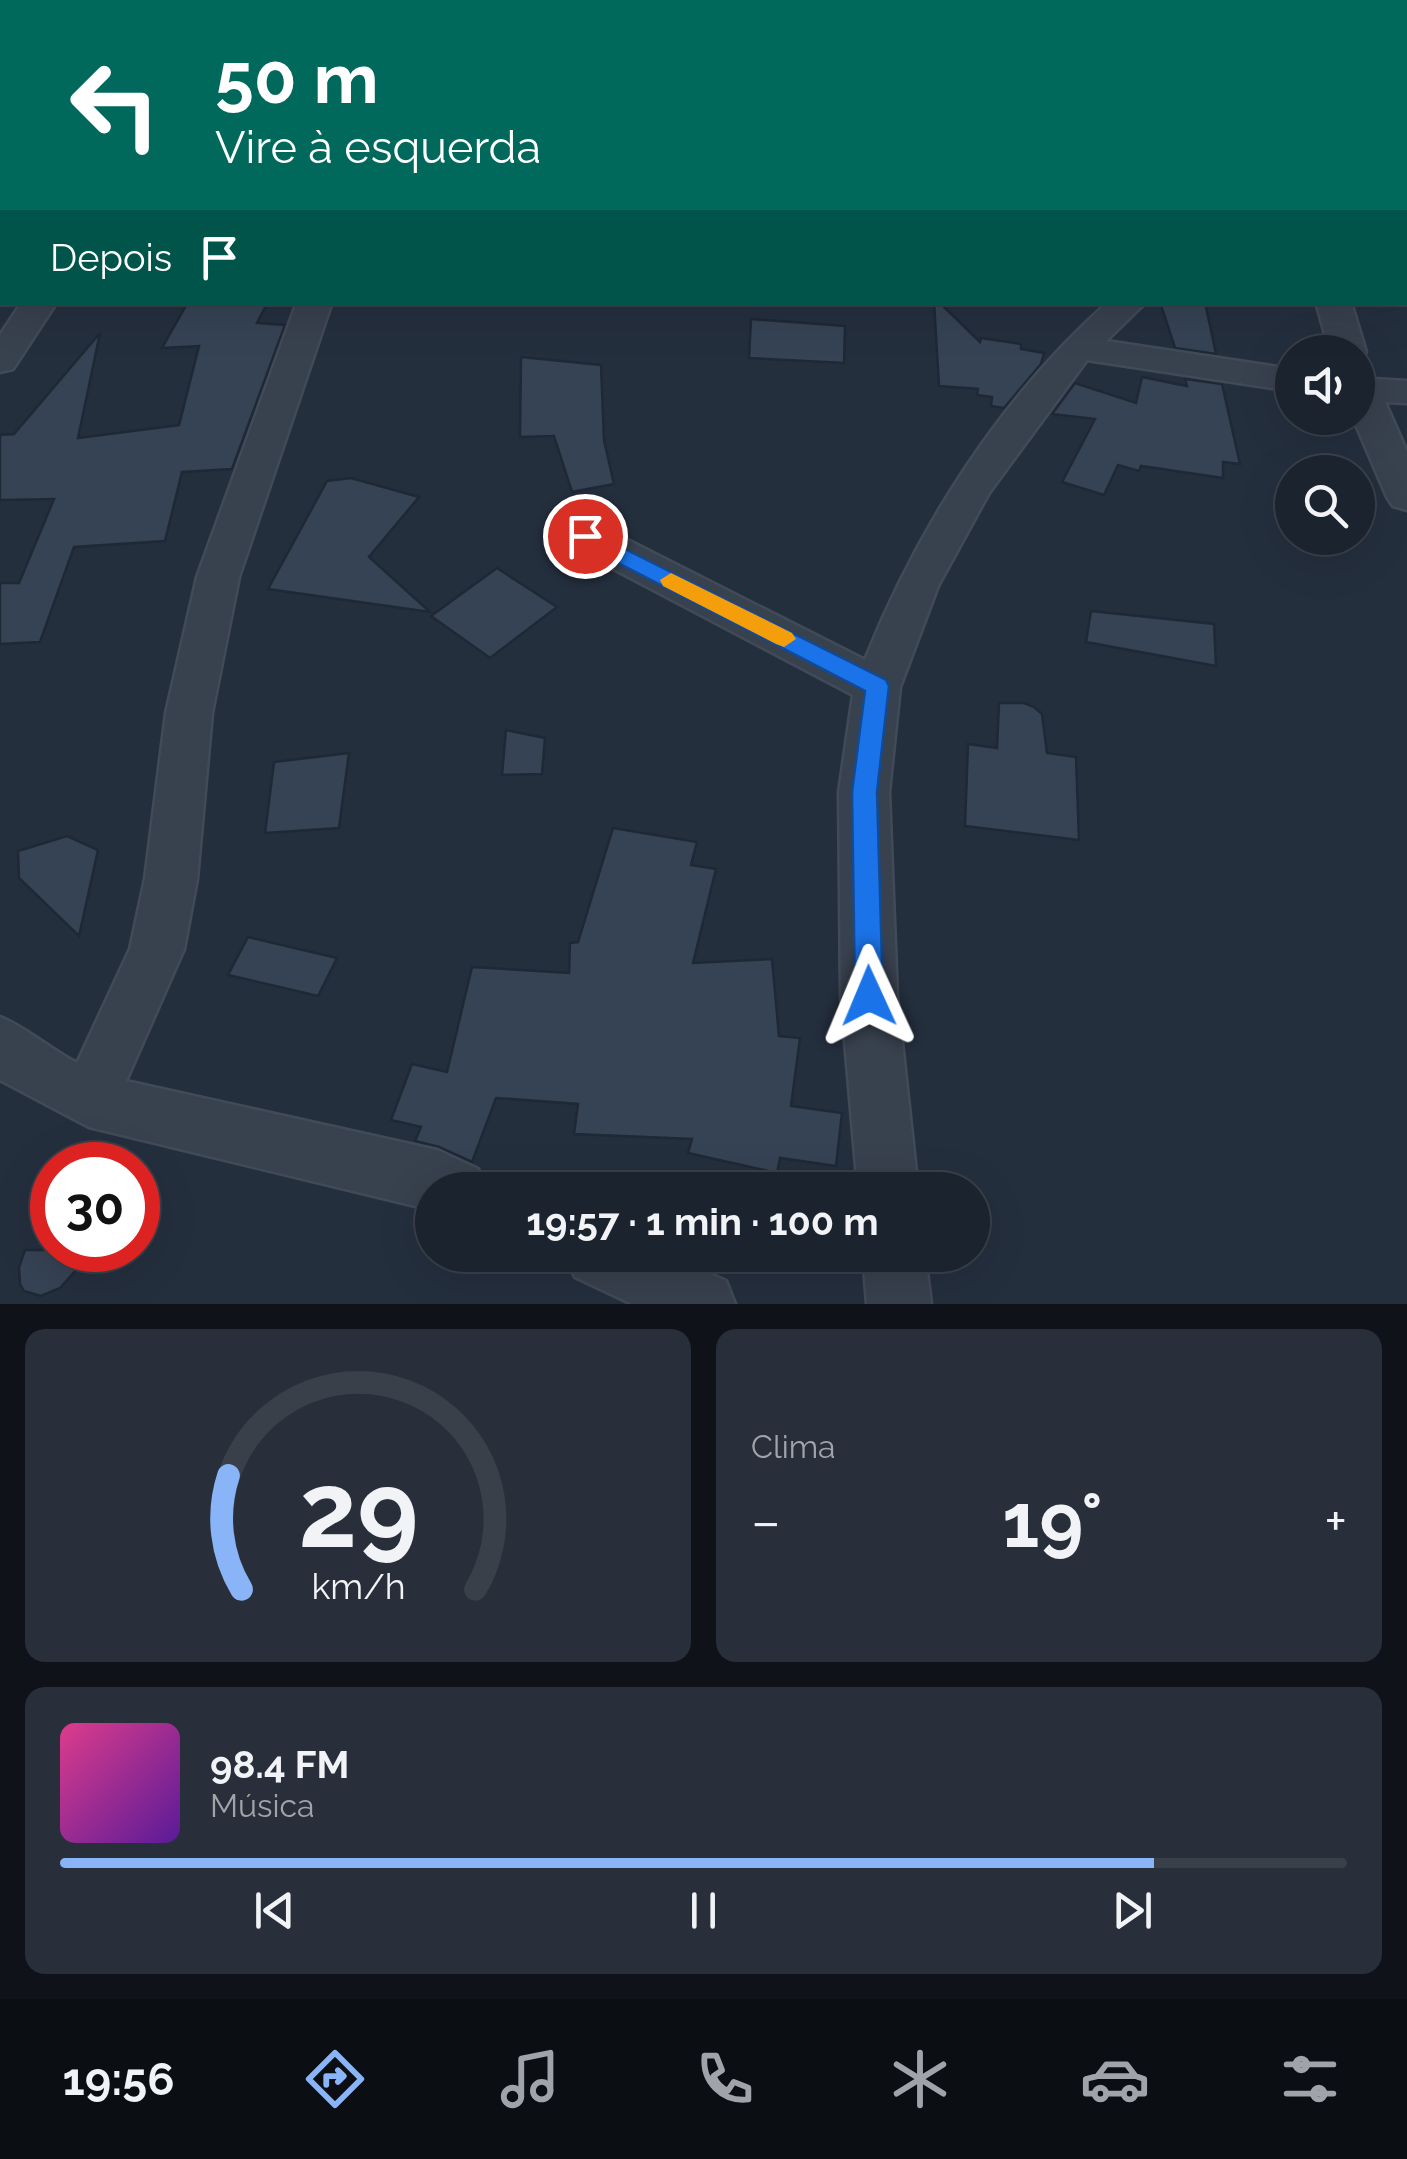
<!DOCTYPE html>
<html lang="pt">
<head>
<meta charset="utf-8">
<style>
  :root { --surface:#1b232e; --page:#282f3a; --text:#f1f3f6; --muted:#a0a4aa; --line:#39404a; --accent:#8ab4f8 }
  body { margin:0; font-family:Raleway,sans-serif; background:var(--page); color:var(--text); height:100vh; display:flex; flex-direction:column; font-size:38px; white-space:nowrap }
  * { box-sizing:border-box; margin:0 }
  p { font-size:32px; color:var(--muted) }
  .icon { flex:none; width:55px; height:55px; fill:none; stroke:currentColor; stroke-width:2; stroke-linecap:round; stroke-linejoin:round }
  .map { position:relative; height:1304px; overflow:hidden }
  .sheet { display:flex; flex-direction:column; gap:25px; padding:25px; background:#0f1319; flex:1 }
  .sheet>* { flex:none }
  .banner { position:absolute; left:0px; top:0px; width:1408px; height:305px; box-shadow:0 10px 40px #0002,0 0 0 2px var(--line); background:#00695c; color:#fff; overflow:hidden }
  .fabs { position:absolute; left:1275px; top:335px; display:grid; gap:20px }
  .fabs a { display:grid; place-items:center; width:100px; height:100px; border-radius:50%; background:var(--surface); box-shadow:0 10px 40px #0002,0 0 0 2px var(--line); font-size:50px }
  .speed { position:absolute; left:30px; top:1142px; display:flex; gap:20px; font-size:50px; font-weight:700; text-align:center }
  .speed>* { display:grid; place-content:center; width:130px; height:130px; border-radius:50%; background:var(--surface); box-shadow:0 10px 40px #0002,0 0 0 2px var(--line); line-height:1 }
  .speed .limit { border:15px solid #d22; background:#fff; color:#111 }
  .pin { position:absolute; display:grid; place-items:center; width:85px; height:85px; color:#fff; margin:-42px; border:5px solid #fff; border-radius:50%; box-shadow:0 2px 10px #0007 }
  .me { position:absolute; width:110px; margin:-55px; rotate:359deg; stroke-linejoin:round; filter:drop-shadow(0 0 8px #0008) }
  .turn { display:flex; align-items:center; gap:35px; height:210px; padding:0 50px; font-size:45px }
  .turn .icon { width:130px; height:130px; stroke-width:2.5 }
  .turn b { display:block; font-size:70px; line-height:85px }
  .then { display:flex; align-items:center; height:95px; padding:0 50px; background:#0003; gap:20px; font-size:38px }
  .big { font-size:75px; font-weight:700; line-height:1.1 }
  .sheet .widget { flex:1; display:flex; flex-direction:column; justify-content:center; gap:15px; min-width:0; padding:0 35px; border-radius:20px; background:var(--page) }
  .sheet .dial { align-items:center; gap:0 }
  .dial svg { height:260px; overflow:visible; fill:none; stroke:var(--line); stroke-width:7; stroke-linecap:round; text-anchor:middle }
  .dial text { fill:var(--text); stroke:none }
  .song { display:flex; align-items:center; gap:30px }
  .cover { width:120px; height:120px; border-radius:15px; background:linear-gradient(135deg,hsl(330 70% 55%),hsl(270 70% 35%)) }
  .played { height:10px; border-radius:5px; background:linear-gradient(90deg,var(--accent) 85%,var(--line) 85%) }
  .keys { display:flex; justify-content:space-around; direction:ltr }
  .heat { display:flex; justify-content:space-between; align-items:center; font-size:55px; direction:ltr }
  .sheet .tiles { flex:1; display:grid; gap:25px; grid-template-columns:1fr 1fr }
  .widget:last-child { grid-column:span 2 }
  .trip { position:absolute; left:415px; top:1172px; width:575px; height:100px; border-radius:50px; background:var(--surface); box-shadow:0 10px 40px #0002,0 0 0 2px var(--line); font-weight:700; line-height:100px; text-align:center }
  .dock { display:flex; height:160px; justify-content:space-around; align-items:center; background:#0b0e12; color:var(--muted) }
  .dock .icon { width:70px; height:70px }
  .dock .on { color:var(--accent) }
  .dock b { font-size:45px; color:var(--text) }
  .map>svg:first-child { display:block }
</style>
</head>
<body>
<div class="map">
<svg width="1407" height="1304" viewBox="0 0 1407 1304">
  <rect width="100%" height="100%" fill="#242f3e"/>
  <g fill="#364354" stroke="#1f2835" stroke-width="2.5">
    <path d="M 188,302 L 268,302 L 257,323 L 285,325 L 232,469 L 182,472 L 165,541 L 74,547 L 40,642 L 0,644 L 0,583 L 19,583 L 54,499 L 0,500 L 0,435 L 14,434 L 100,333 L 78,438 L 179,425 L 199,346 L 162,348 Z"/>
    <path d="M 934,302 L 939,302 L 980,342 L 981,338 L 1021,344 L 1021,349 L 1044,353 L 1041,364 L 1004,408 L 991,406 L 992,397 L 977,395 L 978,389 L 939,386 Z"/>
    <path d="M 1160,302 L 1205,302 L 1216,354 L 1175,348 Z"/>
    <path d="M 751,319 L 845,326 L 844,363 L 749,358 Z"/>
    <path d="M 521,357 L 601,365 L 604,440 L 614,484 L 572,492 L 554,436 L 520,437 Z"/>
    <path d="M 1142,377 L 1187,386 L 1185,379 L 1222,384 L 1240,464 L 1223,462 L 1223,478 L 1141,466 L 1139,471 L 1118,465 L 1104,495 L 1062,482 L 1095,419 L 1052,414 L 1075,383 L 1136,403 Z"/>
    <path d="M 351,478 L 419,497 L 369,557 L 430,612 L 268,589 L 327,481 Z"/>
    <path d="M 497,568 L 557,607 L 490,658 L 431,616 Z"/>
    <path d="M 1091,611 L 1214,624 L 1216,666 L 1086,642 Z"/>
    <path d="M 999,703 L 1024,703 L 1034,707 L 1042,714 L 1047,753 L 1076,757 L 1079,840 L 965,826 L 968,744 L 997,748 Z"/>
    <path d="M 506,730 L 545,738 L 542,774 L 502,775 Z"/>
    <path d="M 349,753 L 339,828 L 265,833 L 274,762 Z"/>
    <path d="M 613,828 L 697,842 L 691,865 L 716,869 L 693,963 L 772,959 L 779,1036 L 800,1038 L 791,1106 L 842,1113 L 836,1166 L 780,1158 L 777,1173 L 688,1153 L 692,1139 L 574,1134 L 578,1104 L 496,1098 L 472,1162 L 439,1147 L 415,1141 L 421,1127 L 391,1120 L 412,1064 L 447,1072 L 472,967 L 569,973 L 570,943 L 578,942 Z"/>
    <path d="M 67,836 L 98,850 L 79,936 L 19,878 L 18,851 Z"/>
    <path d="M 248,937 L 337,958 L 318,996 L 228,975 Z"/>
    <path d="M 25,1250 L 94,1250 L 60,1288 L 41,1296 L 24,1291 L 20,1284 L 19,1267 Z"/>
  </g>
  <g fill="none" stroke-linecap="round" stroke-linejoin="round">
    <defs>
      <g id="street">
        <path d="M 916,0 L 947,0 L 948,2 L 918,2 Z"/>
        <path d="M 1177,0 L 1204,0 L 1205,2 L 1179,2 Z"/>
        <path d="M 0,100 L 2,101 L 2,123 L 0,122 Z"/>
        <rect x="1405" y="171" width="2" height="18"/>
        <path d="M 22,302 L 57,302 L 13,369 L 0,372 L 0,335 Z"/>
        <path d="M 297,302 L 332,302 L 239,577 L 212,713 L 197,879 L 184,949 L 126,1081 L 437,1150 L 478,1169 L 487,1190 L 432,1190 L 432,1210 L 89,1127 L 0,1080 L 0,1017 C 27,1028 50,1049 77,1063 L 130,949 L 145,879 L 166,713 L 197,577 Z"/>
        <path d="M 1108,302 L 1146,302 L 1106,341 L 1292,369 L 1292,391 L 1087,360 L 989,493 L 938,586 L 900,687 L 889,792 L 897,996 L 918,1190 L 858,1190 L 841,996 L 839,792 L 853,695 L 570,546 L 564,536 L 570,526 L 585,522 L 600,526 L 865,660 C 918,527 1000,398 1108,302 Z"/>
        <path d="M 1316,302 L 1351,302 L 1366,352 L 1361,360 L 1358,361 L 1358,352 L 1330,352 Z"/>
        <path d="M 1358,373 L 1373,379 L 1407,381 L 1407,403 L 1385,402 L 1407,452 L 1407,510 L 1393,506 L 1387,497 L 1353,418 L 1358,418 Z"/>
        <path d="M 566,1255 L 668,1255 L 726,1281 L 735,1304 L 632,1304 L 575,1277 Z"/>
        <path d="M 863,1255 L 925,1255 L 931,1304 L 867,1304 Z"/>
      </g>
    </defs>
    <use href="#street" stroke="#414a57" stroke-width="5"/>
    <use href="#street" fill="#38414e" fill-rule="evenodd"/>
  </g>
  <path fill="#1a73e8" stroke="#114b97" stroke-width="2.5" d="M 585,529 L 886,680 L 889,686 L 877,792 L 883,996 L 879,1005 L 869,1009 L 859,1005 L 855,996 L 852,792 L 865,691 L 578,542 L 575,536 Z"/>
  <path fill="#f59e0b" d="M 671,573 L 792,633 L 796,639 L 784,647 L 776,644 L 663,586 L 660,580 Z"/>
</svg>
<div class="fabs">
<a><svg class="icon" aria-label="sound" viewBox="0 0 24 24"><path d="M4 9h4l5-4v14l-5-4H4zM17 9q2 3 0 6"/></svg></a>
<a><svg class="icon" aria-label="search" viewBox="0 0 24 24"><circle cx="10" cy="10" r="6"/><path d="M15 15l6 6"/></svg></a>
</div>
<div class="speed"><div class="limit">30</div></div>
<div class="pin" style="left:585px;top:536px;background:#d93025"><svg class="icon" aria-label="arrive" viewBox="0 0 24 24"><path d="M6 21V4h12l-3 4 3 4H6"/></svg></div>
<svg class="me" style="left:869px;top:996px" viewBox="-20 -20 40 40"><path d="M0-17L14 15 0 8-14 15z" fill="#1a73e8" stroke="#fff" stroke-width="4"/></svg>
<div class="trip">19:57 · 1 min · 100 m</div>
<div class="banner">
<div class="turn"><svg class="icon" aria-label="left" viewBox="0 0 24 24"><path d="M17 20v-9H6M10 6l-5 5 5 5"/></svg><div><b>50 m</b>Vire à esquerda</div></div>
<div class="then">Depois<svg class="icon" aria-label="arrive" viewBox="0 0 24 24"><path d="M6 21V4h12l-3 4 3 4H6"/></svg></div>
</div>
</div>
<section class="sheet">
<div class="tiles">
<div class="widget dial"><svg viewBox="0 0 100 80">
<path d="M14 69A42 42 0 1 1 86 69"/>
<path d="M14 69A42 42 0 0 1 10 34" stroke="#8ab4f8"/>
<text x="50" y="56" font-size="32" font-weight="700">29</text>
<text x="50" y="72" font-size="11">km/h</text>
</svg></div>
<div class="widget"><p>Clima</p>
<div class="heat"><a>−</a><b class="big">19°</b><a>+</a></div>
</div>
<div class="widget">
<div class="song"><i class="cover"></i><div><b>98.4 FM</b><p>Música</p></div></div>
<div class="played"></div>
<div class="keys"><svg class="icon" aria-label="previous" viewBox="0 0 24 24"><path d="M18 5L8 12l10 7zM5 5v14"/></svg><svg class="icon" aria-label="pause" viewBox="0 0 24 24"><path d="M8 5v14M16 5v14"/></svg><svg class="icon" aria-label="next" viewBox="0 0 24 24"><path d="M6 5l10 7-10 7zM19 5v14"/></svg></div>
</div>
</div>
</section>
<nav class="dock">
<b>19:56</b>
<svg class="icon on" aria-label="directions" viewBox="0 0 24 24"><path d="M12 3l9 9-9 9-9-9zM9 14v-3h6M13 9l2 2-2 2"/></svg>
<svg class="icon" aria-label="music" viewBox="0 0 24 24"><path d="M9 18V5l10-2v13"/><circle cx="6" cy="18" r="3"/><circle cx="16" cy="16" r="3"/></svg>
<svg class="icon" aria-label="phone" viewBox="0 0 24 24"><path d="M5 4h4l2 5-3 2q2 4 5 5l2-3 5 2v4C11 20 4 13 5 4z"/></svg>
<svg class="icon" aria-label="climate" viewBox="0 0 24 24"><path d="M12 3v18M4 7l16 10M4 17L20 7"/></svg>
<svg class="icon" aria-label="car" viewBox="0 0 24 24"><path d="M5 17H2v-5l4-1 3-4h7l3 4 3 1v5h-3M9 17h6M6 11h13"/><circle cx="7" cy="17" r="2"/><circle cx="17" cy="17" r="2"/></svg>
<svg class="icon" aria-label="filters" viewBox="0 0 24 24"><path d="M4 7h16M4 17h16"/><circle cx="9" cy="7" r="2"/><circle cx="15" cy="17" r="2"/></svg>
</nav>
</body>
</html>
